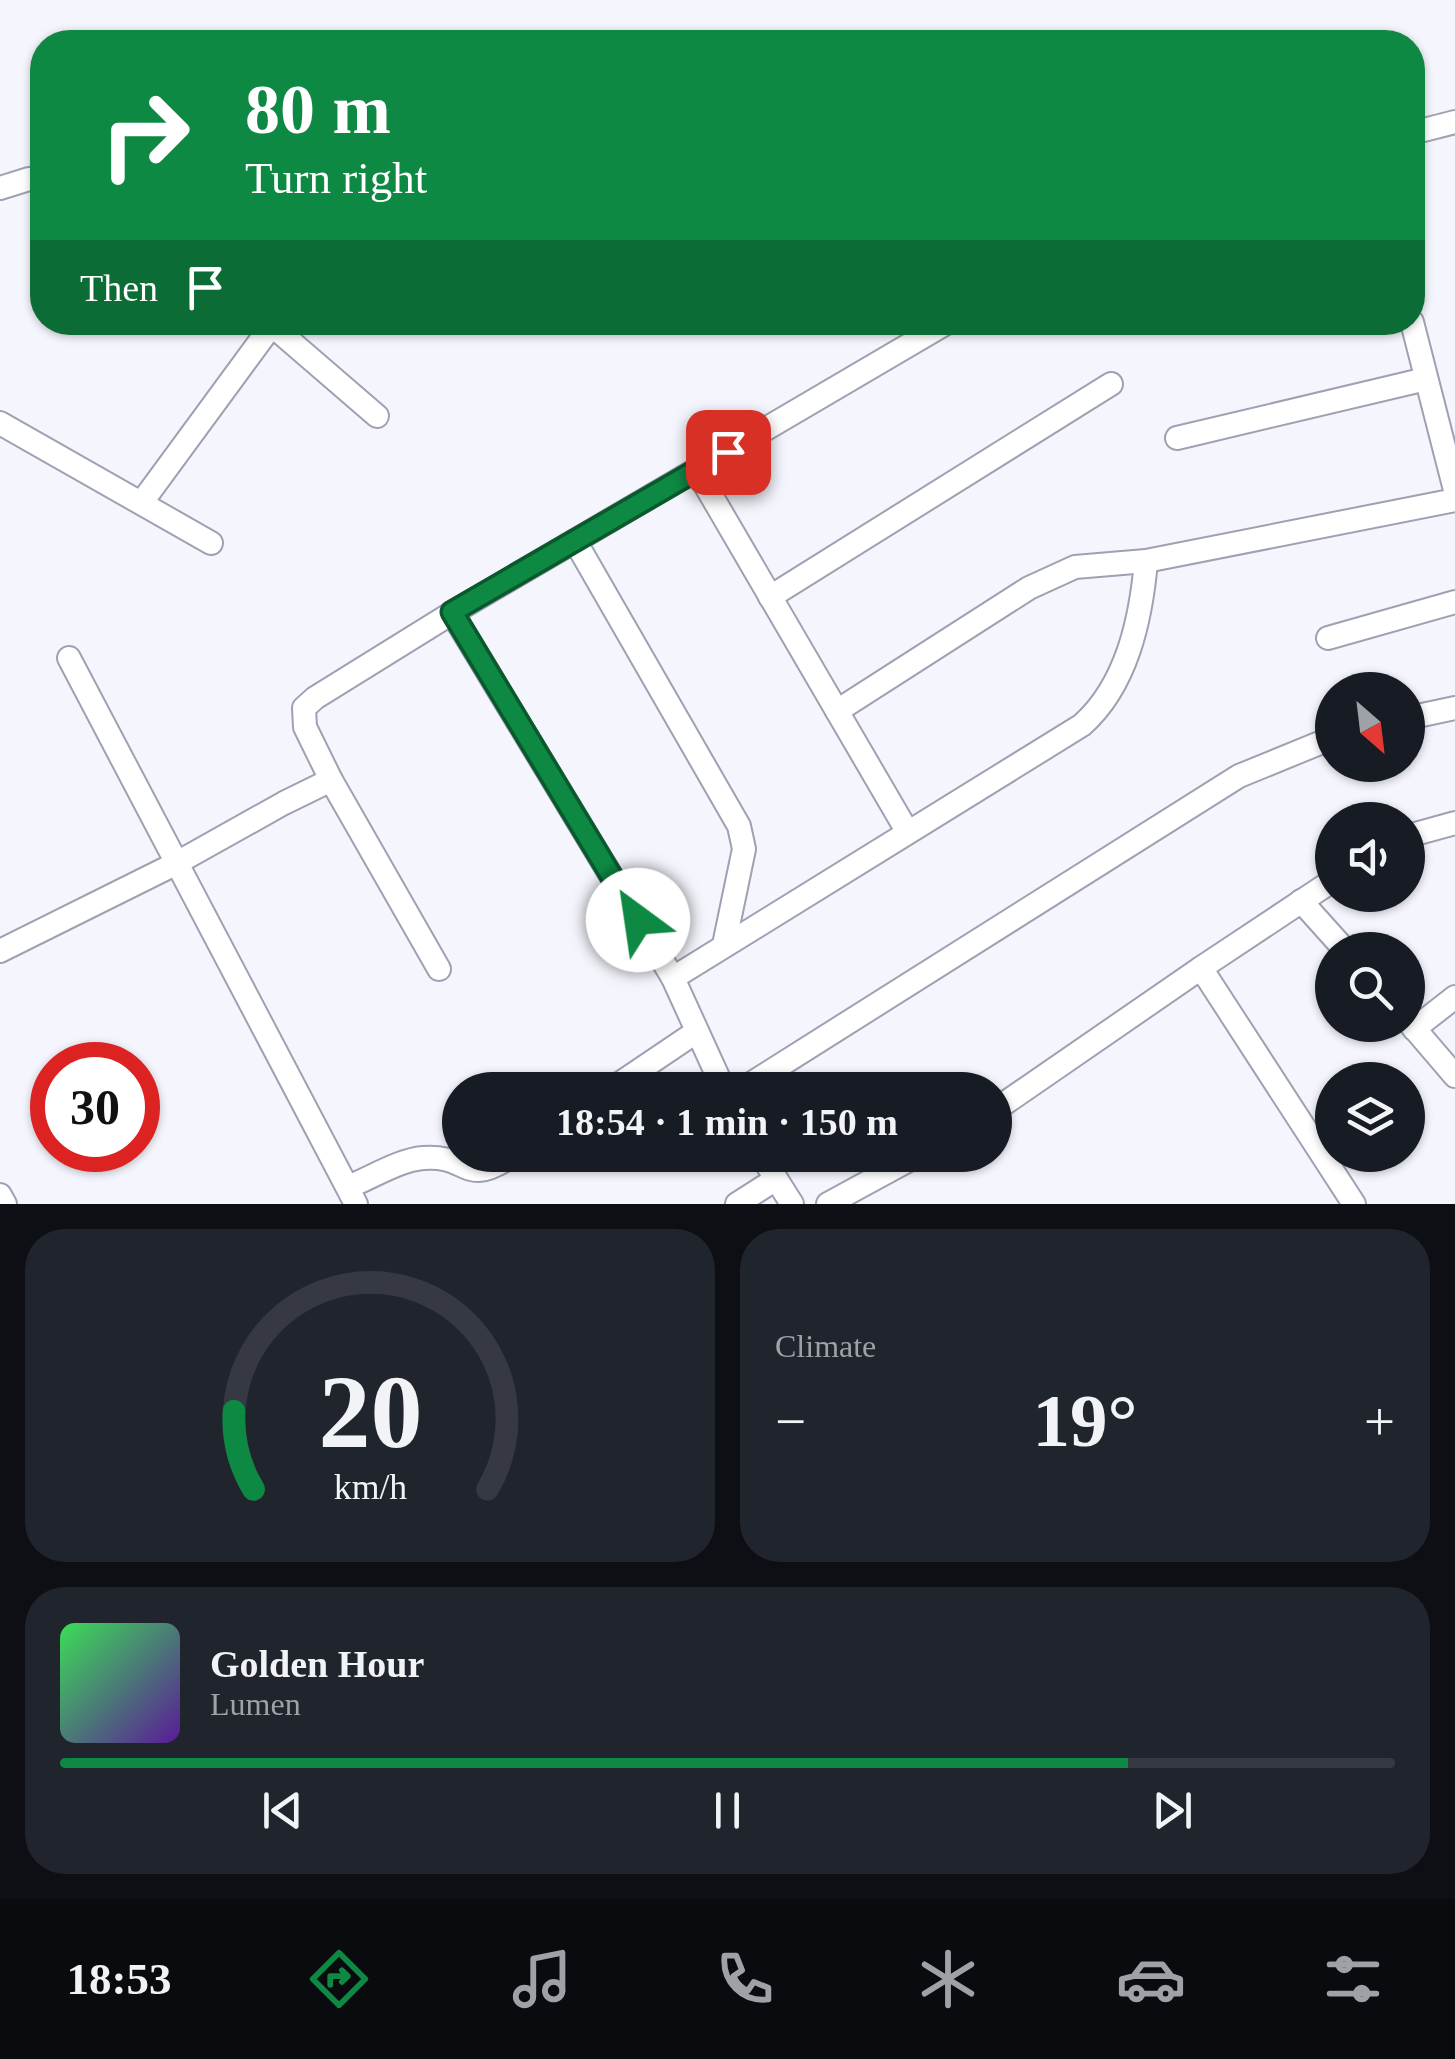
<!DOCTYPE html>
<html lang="en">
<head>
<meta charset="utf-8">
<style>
  :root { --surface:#171b24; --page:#20242c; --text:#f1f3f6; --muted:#9ea1a6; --line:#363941; --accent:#0e8943 }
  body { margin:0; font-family:"Times New Roman",serif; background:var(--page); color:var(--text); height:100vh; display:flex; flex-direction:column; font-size:38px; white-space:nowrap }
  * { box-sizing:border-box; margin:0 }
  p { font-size:32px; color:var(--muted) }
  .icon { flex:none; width:55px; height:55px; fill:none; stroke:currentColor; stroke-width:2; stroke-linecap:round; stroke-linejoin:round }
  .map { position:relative; height:1204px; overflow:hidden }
  .sheet { display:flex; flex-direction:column; gap:25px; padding:25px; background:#0d0f14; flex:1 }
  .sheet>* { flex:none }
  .guide { position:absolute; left:30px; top:30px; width:1395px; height:305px; border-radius:40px; box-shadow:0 2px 8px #0004; background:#0e8943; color:#fff; overflow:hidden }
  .needle { width:65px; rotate:152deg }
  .tools { position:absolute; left:1315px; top:672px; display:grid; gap:20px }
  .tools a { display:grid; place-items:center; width:110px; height:110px; border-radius:50%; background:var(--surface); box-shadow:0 2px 8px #0004; font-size:50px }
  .speed { position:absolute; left:30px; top:1042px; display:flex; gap:20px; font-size:50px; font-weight:700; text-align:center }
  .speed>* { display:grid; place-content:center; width:130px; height:130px; border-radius:50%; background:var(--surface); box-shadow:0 2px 8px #0004; line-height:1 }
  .speed .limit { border:15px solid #d22; background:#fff; color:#111 }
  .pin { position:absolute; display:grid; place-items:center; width:85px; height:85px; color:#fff; margin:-42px; border-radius:20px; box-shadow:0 5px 15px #0006 }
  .me { position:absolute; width:110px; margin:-55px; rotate:329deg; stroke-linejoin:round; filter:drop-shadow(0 0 8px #0008) }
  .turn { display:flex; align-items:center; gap:35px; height:210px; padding:0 50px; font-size:45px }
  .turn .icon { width:130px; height:130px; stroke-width:2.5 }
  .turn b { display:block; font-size:70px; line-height:85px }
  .then { display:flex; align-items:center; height:95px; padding:0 50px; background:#0003; gap:20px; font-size:38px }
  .big { font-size:75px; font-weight:700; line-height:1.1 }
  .sheet .tile { flex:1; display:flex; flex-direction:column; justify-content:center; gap:15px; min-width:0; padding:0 35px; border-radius:40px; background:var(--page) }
  .sheet .dial { align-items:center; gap:0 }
  .dial svg { height:260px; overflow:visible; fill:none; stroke:var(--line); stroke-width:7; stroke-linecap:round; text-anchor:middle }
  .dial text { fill:var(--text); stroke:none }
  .song { display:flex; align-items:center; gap:30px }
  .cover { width:120px; height:120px; border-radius:15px; background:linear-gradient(135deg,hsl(130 70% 55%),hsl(270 70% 35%)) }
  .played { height:10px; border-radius:5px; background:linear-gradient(90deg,var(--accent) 80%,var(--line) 80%) }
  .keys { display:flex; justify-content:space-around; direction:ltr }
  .heat { display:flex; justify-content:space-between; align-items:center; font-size:55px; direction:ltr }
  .sheet .tiles { flex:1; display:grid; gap:25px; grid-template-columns:1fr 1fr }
  .tile:last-child { grid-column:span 2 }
  .trip { position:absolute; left:442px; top:1072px; width:570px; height:100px; border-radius:50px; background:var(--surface); box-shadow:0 2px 8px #0004; font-weight:700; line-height:100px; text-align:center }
  .tabs { display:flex; height:160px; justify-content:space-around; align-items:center; background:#090b0e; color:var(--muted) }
  .tabs .icon { width:70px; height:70px }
  .tabs .on { color:var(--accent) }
  .tabs b { font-size:45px; color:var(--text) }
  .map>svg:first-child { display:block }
</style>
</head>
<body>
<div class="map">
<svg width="1455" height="1204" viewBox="0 0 1455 1204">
  <rect width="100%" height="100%" fill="#f5f6fd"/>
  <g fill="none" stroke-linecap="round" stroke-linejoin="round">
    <defs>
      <g id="minor">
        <path d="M 1412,133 L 1455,122"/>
        <path d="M 0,188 L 29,179 L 42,179"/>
        <path d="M 268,322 L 377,416"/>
        <path d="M 1412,322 L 1455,490"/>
        <path d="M 0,423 L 211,543"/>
        <path d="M 1177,438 L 1426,379"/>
        <path d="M 697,471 L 907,831"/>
        <path d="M 142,502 L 272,325"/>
        <path d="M 575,541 L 739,826 L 744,849 L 724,945"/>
        <path d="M 770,597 L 1111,384"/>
        <path d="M 452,613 L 673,978 L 724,1090"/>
        <path d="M 1328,638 L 1455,602"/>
        <path d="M 69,658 L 356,1204"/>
        <path d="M 837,711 L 1029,588 L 1075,567 L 1146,561 L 1455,500"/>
        <path d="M 1408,718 L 1455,708"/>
        <path d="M 331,780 L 439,969"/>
        <path d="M 1408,836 L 1455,823"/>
        <path d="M 1332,881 L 1201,968 L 1354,1204"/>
        <path d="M 1301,901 L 1345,950"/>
        <path d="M 0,951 L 175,864 L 284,803 L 331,780 L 305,727 L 304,708 L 315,698 L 452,613 L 948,322"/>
        <path d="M 673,978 L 1082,725 C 1127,685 1141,619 1146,561"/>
        <path d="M 1408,1021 L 1455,1076"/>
        <path d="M 1414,1029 L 1455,997"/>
        <path d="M 610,1090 L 696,1032"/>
        <path d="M 741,1090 L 1239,776 L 1332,738"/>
        <path d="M 995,1110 L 1201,968"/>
        <path d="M 761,1155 L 792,1204"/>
        <path d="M 348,1187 C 371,1178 399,1160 423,1158 C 470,1154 463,1189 513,1155"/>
        <path d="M 0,1195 L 5,1204"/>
        <path d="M 737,1204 L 776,1179"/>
        <path d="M 828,1204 L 918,1155"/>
      </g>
    </defs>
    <use href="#minor" stroke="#9ea1b2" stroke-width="26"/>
    <use href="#minor" stroke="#fff" stroke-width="22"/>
  </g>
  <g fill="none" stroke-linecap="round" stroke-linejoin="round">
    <defs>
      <path id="route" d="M 638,920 L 452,612 L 728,452"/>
    </defs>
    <use href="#route" stroke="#09592c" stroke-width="25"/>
    <use href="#route" stroke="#0e8943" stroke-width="18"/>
  </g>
</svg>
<div class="tools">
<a><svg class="needle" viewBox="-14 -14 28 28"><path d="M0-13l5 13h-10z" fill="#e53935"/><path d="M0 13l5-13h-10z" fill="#9ea1a6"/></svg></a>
<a><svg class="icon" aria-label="sound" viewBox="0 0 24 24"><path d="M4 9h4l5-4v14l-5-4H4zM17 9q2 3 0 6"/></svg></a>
<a><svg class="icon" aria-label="search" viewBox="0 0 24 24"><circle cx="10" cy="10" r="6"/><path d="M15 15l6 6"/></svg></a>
<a><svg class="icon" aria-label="layers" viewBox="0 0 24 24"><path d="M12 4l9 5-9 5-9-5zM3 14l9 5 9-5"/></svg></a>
</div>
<div class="speed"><div class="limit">30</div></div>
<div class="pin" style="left:728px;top:452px;background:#d93025"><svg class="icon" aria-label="arrive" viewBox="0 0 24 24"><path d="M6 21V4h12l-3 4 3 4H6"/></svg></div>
<svg class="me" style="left:638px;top:920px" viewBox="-20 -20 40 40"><circle r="19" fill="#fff"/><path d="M0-13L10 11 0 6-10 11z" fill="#0e8943"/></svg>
<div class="trip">18:54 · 1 min · 150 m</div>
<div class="guide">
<div class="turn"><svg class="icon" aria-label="right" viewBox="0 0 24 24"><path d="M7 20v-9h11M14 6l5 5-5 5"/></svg><div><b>80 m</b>Turn right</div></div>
<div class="then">Then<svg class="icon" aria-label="arrive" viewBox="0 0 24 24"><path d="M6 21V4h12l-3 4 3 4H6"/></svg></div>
</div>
</div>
<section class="sheet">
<div class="tiles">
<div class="tile dial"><svg viewBox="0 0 100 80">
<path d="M14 69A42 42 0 1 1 86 69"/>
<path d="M14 69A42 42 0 0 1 8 45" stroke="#0e8943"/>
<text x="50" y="56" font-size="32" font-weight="700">20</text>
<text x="50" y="72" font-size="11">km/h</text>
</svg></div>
<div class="tile"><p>Climate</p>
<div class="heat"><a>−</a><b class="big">19°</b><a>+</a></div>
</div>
<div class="tile">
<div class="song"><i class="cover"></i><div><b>Golden Hour</b><p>Lumen</p></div></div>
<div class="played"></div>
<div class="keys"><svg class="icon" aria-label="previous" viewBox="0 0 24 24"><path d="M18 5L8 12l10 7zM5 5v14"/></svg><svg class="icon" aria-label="pause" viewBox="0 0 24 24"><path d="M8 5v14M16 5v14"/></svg><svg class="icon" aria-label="next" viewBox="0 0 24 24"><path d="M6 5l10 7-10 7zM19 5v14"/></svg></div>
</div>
</div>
</section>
<nav class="tabs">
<b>18:53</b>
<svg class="icon on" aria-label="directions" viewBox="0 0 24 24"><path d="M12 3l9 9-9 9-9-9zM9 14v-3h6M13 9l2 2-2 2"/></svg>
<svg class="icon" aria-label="music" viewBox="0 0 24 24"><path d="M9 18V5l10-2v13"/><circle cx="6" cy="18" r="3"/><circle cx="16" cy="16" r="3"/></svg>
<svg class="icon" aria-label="phone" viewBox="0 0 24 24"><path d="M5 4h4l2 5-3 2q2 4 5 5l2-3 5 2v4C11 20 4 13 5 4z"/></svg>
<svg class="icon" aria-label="climate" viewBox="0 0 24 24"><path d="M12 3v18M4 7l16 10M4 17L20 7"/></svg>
<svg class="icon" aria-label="car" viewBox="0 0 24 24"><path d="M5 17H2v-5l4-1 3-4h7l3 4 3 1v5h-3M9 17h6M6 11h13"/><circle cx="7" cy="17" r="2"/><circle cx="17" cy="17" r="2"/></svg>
<svg class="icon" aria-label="filters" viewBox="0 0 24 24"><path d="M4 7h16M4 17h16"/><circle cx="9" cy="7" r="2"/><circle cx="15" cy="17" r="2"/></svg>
</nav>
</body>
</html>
